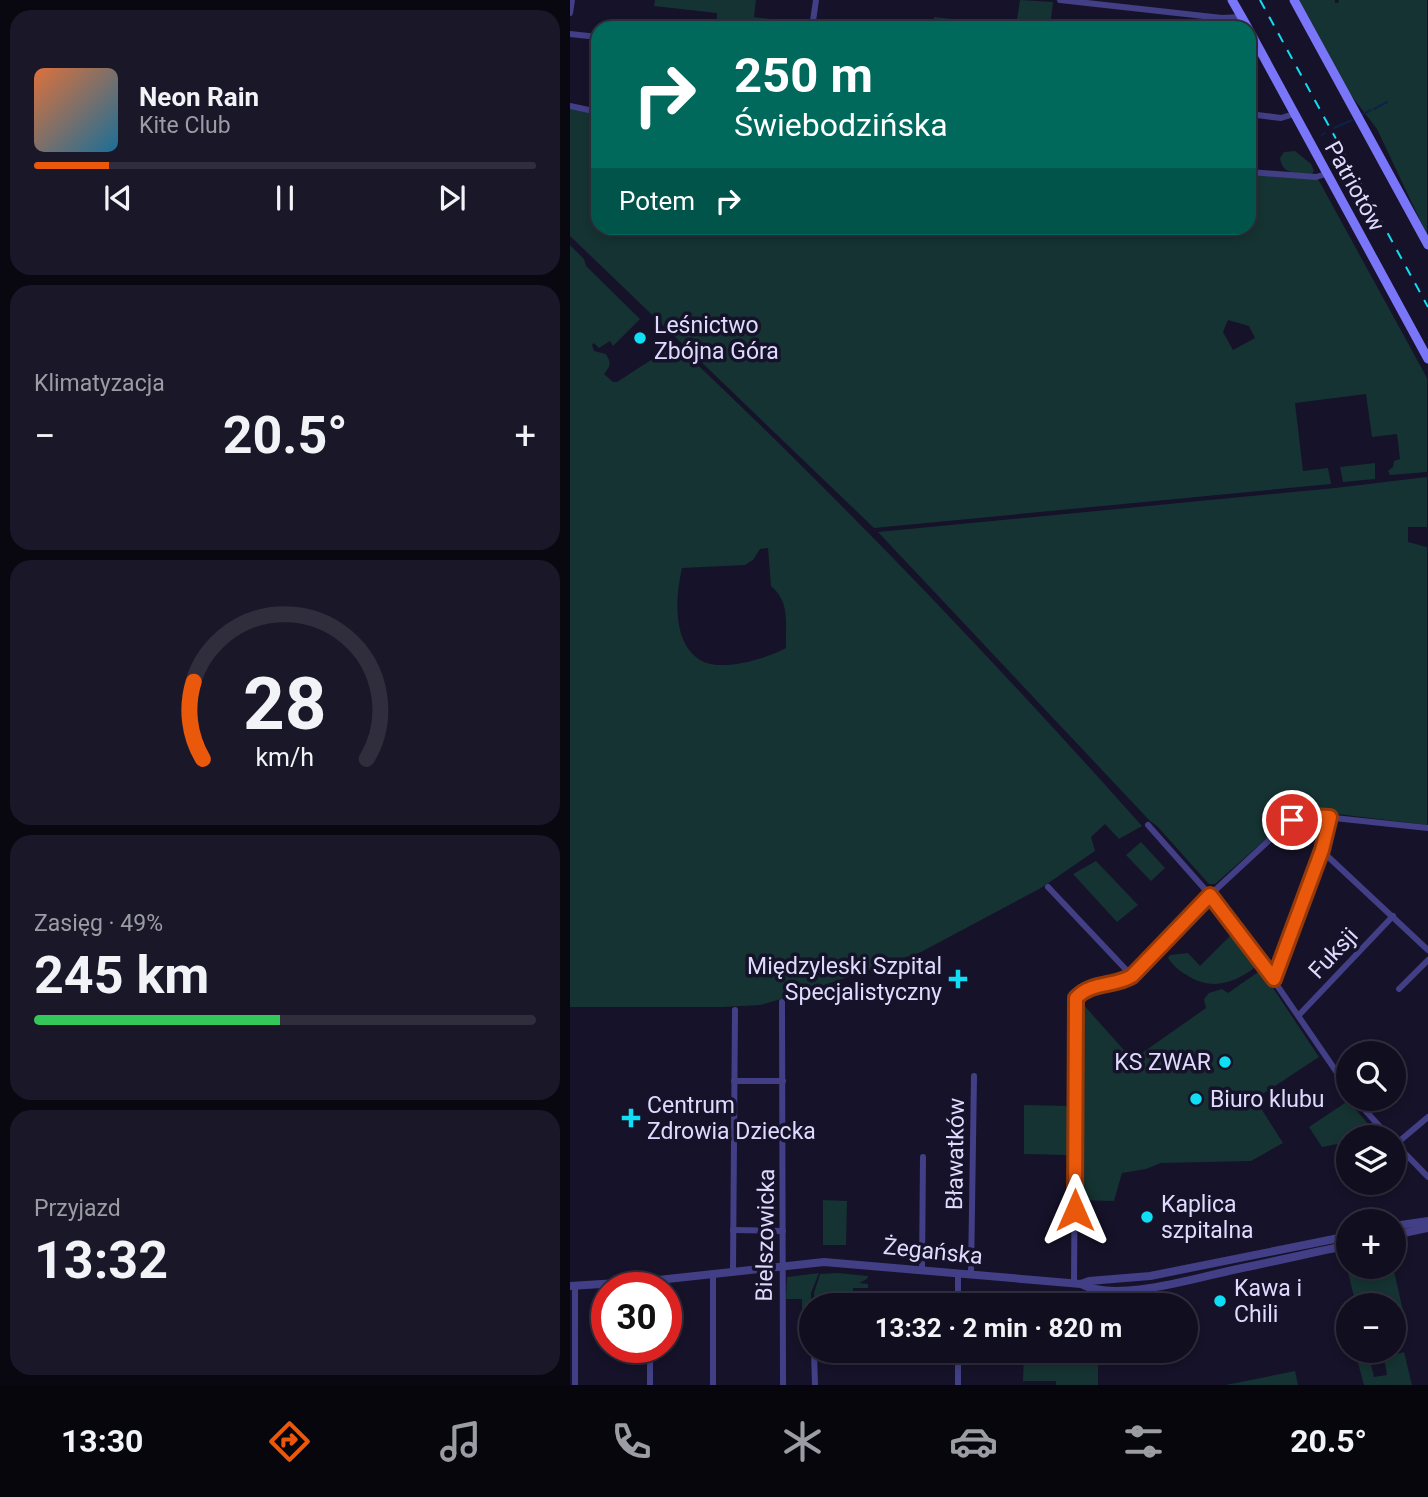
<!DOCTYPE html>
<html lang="pl">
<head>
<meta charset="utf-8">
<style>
  :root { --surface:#100e1f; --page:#191728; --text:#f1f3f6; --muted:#9c9ca4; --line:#302e3d; --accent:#ea580c }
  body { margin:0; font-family:Roboto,sans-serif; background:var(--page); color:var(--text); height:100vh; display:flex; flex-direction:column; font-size:26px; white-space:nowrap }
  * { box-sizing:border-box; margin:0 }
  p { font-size:23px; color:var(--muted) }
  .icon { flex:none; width:38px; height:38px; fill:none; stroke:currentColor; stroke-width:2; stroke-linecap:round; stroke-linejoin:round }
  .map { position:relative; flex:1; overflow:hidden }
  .details { display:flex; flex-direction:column; gap:10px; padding:10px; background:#090811; width:570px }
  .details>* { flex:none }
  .hud { position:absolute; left:21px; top:21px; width:665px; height:214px; border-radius:21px; box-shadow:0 4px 10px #0003,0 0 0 2px var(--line); background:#00695c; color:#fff; overflow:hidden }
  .tools { position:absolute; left:766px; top:1041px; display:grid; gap:14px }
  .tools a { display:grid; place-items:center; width:70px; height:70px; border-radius:50%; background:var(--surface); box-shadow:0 4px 10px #0003,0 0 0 2px var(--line); font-size:35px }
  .speed { position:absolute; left:21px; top:1272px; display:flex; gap:14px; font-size:35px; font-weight:700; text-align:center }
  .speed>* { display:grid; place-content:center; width:91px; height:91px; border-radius:50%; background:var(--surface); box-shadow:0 4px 10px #0003,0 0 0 2px var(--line); line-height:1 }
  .speed .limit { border:10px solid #d22; background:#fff; color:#111 }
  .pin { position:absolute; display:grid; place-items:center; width:60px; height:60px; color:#fff; margin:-30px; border:4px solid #fff; border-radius:50%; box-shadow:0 2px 7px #0007 }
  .me { position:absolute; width:77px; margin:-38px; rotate:0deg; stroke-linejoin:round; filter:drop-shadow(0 0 5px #0008) }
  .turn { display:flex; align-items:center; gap:24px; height:147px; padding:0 28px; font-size:32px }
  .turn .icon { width:91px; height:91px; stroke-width:2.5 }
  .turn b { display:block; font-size:49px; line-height:60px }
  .then { display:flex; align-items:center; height:66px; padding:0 28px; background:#0003; gap:14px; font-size:26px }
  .big { font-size:52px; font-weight:700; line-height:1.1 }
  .details .widget { flex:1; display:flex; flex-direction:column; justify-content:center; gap:10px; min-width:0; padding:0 24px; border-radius:21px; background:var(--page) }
  .details .dial { align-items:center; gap:0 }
  .dial svg { height:182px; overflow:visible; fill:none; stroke:var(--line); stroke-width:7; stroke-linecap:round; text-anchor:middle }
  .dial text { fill:var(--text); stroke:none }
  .song { display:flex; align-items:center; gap:21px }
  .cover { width:84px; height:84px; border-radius:10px; background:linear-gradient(135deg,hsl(20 70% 55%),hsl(200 70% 35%)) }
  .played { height:7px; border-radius:4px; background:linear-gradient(90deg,var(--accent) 15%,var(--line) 15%) }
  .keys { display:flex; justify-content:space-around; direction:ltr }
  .heat { display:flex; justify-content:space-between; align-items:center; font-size:38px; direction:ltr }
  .charge { height:10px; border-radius:5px; background:linear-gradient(90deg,#34c759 49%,var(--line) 0) }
  .trip { position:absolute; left:229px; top:1293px; width:399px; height:70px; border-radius:35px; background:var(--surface); box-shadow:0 4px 10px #0003,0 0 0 2px var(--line); font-weight:700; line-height:70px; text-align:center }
  .tabs { display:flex; height:112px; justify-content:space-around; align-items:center; background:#06060c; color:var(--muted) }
  .tabs .icon { width:49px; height:49px }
  .tabs .active { color:var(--accent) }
  .tabs b { font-size:32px; color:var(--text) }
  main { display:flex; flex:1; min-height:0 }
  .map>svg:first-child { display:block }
</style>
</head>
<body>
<main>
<section class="details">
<div class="widget">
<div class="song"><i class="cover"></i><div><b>Neon Rain</b><p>Kite Club</p></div></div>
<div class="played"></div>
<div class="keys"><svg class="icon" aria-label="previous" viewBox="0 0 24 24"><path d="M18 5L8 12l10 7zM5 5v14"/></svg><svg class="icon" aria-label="pause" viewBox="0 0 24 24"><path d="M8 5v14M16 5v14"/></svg><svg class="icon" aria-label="next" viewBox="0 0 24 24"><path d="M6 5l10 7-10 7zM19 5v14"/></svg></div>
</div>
<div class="widget"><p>Klimatyzacja</p>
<div class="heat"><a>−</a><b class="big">20.5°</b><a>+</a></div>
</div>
<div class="widget dial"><svg viewBox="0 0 100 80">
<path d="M14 69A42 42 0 1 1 86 69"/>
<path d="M14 69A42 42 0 0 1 10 35" stroke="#ea580c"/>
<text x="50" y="56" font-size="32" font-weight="700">28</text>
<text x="50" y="72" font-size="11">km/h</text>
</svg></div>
<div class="widget"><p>Zasięg · 49%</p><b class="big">245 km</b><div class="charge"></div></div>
<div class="widget"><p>Przyjazd</p><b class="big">13:32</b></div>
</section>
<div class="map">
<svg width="858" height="1385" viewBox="0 0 858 1385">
  <rect width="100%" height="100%" fill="#161229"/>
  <g fill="#153332" fill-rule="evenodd">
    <path d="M 85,0 L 186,0 L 184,17 L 201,19 L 199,28 L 146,28 L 147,13 L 84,6 Z"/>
    <path d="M 450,0 L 483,2 L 480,28 L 363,28 L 364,17 L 446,26 Z"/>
    <path d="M 728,0 L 765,0 L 765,3 L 768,3 L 769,0 L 857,0 L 857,235 L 807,129 L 774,86 Z"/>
    <path d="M 0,108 L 28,114 L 28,228 L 603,228 L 606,231 L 611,228 L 679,228 L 679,174 L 748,179 L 857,378 L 857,472 L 820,475 L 818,471 L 823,467 L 824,461 L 830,459 L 827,434 L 802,437 L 796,394 L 725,403 L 733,471 L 758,468 L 761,484 L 304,528 L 0,236 ZM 658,320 L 679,326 L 685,338 L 663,350 L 653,332 Z"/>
    <path d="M 725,151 L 741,164 L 744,171 L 742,174 C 725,172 713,176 710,158 L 714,152 Z"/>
    <path d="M 0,245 L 14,259 L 16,266 L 70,319 L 43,346 L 40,341 L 29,348 L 24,343 L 22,345 L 24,351 L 36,354 C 42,364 40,366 34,374 L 43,382 L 47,382 L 98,349 L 112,350 C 272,501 425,661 572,826 L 549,839 L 535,824 L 521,837 L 525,851 L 471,888 L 351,952 L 222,996 L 190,1005 L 153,1007 L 0,1007 ZM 198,548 L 201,586 C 221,603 215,624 216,648 C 195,659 146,675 126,657 C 102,637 106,595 112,568 L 175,565 L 183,560 L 190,549 Z"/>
    <path d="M 805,463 L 805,479 L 773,482 L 770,467 Z"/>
    <path d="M 857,477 L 857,527 L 838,527 L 838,542 L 857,547 L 857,825 L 759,813 L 722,816 L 645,884 L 639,884 L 587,826 L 580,821 L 308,532 L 765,488 Z"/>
    <path d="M 571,842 L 595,868 L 581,881 L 556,855 Z"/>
    <path d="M 526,861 L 568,905 L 547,922 L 503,874 Z"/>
    <path d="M 664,932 L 687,966 C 666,982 644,991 620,977 C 611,972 604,967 598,958 L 600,955 L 618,953 L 630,966 Z"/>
    <path d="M 691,970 L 749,1057 L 685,1099 L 713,1143 L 681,1161 L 591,1163 L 576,1169 L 552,1173 L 544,1201 L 507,1200 L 508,1003 L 512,1003 L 569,1067 L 569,1057 L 572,1053 L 636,1008 L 634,999 L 639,993 L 652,989 L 658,993 Z"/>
    <path d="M 778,1101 L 809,1136 L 779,1138 L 779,1154 L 771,1158 L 767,1144 L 752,1147 L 739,1127 Z"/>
    <path d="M 454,1105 L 498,1106 L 498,1155 L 454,1154 Z"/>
    <path d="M 253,1200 L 277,1201 L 276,1245 L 253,1245 Z"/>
    <path d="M 779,1255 L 779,1267 L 823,1267 L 837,1328 L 824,1331 L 824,1306 L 786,1305 L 774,1256 Z"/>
    <path d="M 249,1273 L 241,1293 L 241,1309 L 232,1309 L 232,1299 L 216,1299 L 217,1277 Z"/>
    <path d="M 268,1273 L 298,1276 L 297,1279 L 289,1283 L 298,1284 L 298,1288 L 283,1288 L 284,1305 L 244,1305 L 244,1293 L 250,1274 Z"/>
    <path d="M 586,1351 L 586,1353 L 528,1353 L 528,1385 L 486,1385 L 486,1381 L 453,1381 L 454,1352 Z"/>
    <path d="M 834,1352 L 842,1385 L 794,1385 L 788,1363 L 800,1360 L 804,1377 L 817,1375 L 814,1358 Z"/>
    <path d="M 725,1371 L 728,1385 L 656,1385 Z"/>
  </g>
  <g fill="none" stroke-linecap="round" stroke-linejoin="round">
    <g stroke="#0d2247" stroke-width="2">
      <path d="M 804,109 L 817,102"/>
      <path d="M 793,114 L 801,110"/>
      <path d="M 764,128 L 782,120"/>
      <path d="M 752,135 L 755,133"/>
    </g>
    <g stroke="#423f86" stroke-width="6">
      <path d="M 490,0 L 652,18 L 671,17"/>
      <path d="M 0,13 L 2,0"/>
      <path d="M 242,28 L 246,0"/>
      <path d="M 0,34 L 28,37"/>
      <path d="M 0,106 L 28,112"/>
      <path d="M 679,114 L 711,118 L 724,114"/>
      <path d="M 679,172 L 746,177 L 756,174"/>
      <path d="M 578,825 L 640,895 L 676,940 L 779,1090"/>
      <path d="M 752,851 L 858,950"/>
      <path d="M 478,887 L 562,976"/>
      <path d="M 704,979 L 752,851 L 760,817"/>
      <path d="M 829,989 L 858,960"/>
      <path d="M 212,1002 L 213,1385"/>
      <path d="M 729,1015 L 823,916"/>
      <path d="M 164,1081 L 213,1081"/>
      <path d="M 785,1099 L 820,1138"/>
      <path d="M 824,1142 L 858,1177"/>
      <path d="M 826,1144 L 858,1117"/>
      <path d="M 163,1230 L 213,1231"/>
      <path d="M 352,1269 L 353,1157"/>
      <path d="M 163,1270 L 165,1010"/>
      <path d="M 388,1273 L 388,1306"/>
      <path d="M 401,1274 L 404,1076"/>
      <path d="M 504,1284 L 506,998 C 522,981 544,987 562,976 L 640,895 L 722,819 L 755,817 L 858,828"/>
      <path d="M 5,1385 L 5,1286"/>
      <path d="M 80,1385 L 80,1348"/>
      <path d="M 143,1385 L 143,1273"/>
      <path d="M 245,1385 L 244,1352 L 262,1351"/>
      <path d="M 388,1385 L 388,1351"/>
    </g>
    <g stroke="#423f86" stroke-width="8">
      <path d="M 824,1226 L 858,1221"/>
      <path d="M 824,1235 L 858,1228"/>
      <path d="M 511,1284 C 545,1303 626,1278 663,1270 C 702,1262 740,1253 779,1245"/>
      <path d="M 0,1286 L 79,1281 L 254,1262 L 511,1284 L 519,1281 L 580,1276 L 779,1236"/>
    </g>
    <g stroke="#7a76f9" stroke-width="9">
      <path d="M 662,0 L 678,28"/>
      <path d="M 724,0 L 858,245"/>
      <path d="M 679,30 L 858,359"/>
    </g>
    <path stroke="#10def5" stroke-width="2" stroke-dasharray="10 9" stroke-linecap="butt" d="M 690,0 L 858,307"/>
  </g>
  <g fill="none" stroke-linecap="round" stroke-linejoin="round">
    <defs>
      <path id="route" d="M 505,1210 L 506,998 C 522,981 544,987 562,976 L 640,895 L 704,979 L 752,850 L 760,817 L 740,816 L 722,820"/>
    </defs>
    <use href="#route" stroke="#983908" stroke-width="18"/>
    <use href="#route" stroke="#ea580c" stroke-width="12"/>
  </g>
  <g fill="#10def5" stroke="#161229" stroke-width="2.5">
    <circle cx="70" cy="338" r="7"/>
    <path d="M384.5 968.5h7v7h7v7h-7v7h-7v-7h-7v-7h7z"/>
    <circle cx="655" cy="1062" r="7"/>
    <circle cx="626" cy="1099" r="7"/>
    <path d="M57.5 1107.5h7v7h7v7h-7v7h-7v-7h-7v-7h7z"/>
    <circle cx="577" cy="1217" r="7"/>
    <circle cx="650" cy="1301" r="7"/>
  </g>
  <g text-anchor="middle" stroke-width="7" stroke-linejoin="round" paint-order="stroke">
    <g font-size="23" fill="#dfdbfe" stroke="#161229">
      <text transform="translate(785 186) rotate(61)" y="8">Patriotów</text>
      <text transform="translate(763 953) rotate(-47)" y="8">Fuksji</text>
      <text transform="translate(385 1154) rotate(-89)" y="8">Bławatków</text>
      <text transform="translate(195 1235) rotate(-89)" y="8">Bielszowicka</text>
      <text transform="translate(363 1251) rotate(6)" y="8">Żegańska</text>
    </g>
    <g font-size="23" fill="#dfdbfe" stroke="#161229" text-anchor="start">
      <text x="84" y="333">Leśnictwo<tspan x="84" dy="26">Zbójna Góra</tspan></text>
      <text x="372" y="974" text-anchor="end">Międzyleski Szpital<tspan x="372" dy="26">Specjalistyczny</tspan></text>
      <text x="641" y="1070" text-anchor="end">KS ZWAR</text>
      <text x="640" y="1107">Biuro klubu</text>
      <text x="77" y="1113">Centrum<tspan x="77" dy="26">Zdrowia Dziecka</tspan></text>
      <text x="591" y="1212">Kaplica<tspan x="591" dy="26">szpitalna</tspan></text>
      <text x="664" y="1296">Kawa i<tspan x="664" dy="26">Chili</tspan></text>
    </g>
  </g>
</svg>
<div class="tools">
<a><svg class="icon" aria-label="search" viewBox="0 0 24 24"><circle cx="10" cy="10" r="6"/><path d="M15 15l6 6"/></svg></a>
<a><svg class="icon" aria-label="layers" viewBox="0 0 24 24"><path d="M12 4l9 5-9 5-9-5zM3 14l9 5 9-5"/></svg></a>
<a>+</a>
<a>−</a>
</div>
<div class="speed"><div class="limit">30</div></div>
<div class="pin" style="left:722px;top:820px;background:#d93025"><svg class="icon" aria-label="arrive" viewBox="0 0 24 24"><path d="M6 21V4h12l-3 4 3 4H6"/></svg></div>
<svg class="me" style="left:505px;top:1210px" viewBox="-20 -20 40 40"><path d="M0-17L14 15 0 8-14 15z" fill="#ea580c" stroke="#fff" stroke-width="4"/></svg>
<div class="trip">13:32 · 2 min · 820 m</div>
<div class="hud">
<div class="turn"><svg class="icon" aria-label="right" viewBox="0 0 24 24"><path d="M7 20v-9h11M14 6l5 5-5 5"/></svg><div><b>250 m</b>Świebodzińska</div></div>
<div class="then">Potem<svg class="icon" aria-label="right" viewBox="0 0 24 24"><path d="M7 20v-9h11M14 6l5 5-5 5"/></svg></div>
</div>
</div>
</main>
<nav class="tabs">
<b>13:30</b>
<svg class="icon active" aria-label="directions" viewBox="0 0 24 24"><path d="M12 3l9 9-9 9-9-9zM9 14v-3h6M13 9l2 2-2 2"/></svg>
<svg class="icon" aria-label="music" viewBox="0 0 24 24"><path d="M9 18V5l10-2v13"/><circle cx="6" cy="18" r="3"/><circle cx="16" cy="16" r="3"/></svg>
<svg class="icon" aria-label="phone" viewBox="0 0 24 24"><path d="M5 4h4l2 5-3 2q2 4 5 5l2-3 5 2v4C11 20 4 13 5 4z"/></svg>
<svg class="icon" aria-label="climate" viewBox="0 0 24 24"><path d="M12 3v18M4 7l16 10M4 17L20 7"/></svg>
<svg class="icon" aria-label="car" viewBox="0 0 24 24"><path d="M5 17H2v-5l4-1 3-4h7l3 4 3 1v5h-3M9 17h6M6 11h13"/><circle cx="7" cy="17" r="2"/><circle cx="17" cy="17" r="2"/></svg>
<svg class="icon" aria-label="filters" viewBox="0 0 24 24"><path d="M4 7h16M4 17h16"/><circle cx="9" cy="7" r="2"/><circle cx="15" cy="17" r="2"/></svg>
<b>20.5°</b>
</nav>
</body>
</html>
